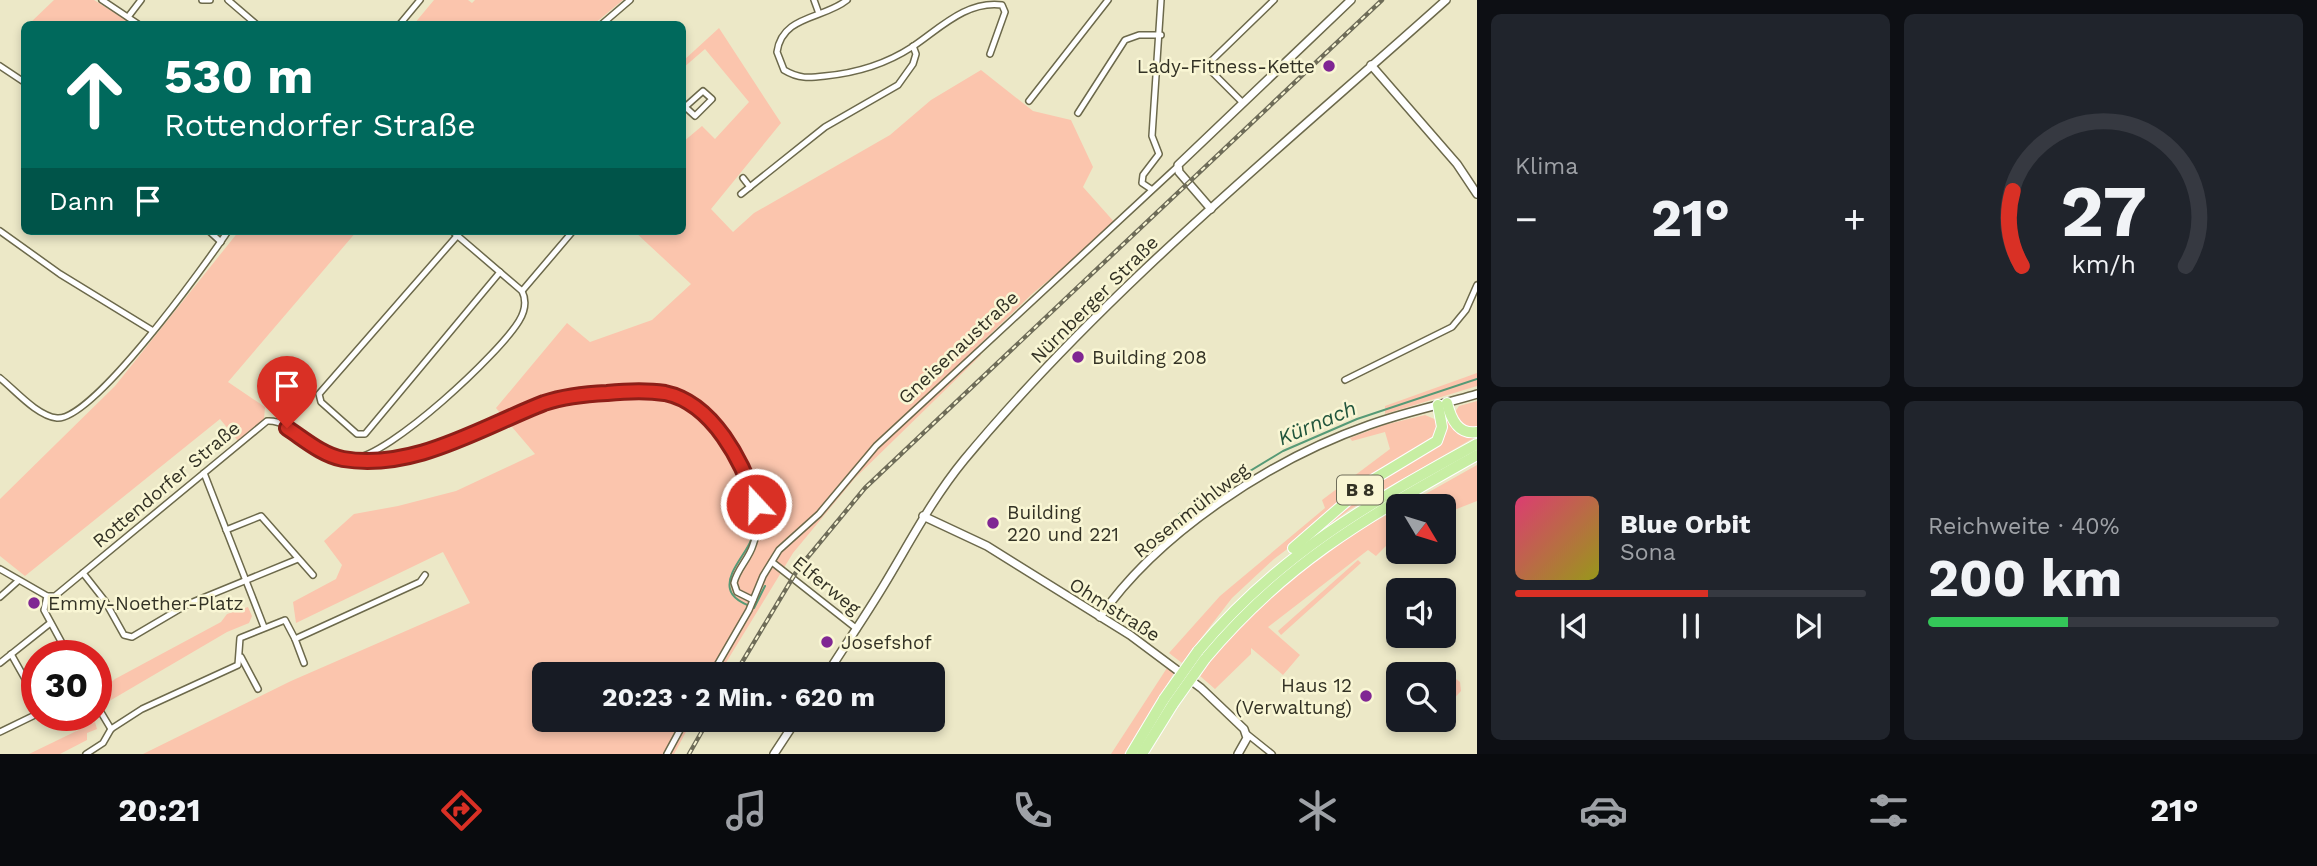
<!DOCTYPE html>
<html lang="de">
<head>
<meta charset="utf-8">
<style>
  :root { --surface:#171b24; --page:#20242c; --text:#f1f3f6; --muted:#9ea1a6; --line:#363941; --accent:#d93025 }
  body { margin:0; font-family:"Work Sans",sans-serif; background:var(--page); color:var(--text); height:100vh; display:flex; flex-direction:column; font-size:26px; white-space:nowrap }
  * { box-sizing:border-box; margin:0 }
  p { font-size:23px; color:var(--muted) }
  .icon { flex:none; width:38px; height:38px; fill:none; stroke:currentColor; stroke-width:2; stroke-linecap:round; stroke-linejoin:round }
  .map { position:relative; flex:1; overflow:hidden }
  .sheet { display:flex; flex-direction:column; gap:14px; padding:14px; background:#0d0f14; width:840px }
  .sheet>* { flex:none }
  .top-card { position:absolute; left:21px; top:21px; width:665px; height:214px; border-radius:10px; box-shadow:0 4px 10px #0003; background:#00695c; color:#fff; overflow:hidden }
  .needle { width:46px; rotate:128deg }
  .fabs { position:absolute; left:1386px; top:494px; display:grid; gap:14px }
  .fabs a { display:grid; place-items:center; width:70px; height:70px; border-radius:10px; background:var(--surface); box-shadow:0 4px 10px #0003; font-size:35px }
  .speed { position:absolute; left:21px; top:640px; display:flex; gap:14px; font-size:35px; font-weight:700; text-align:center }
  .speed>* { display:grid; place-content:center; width:91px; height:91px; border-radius:50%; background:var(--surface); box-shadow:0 4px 10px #0003; line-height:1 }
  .speed .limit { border:10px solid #d22; background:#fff; color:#111 }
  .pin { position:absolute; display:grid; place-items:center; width:60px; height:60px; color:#fff; margin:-72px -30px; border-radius:50% 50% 50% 0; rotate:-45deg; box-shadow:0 0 7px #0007 }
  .pin .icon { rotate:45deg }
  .me { position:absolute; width:77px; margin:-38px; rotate:339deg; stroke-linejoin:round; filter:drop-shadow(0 0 5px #0008) }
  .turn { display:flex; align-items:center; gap:24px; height:147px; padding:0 28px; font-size:32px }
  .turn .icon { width:91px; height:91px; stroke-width:2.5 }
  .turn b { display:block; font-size:49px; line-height:60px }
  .then { display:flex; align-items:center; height:66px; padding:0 28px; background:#0003; gap:14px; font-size:26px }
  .big { font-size:52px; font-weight:700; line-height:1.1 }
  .sheet .card { flex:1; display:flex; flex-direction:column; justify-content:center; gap:10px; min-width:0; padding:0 24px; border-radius:10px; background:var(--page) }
  .sheet .dial { align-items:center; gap:0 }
  .dial svg { height:182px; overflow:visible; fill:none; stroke:var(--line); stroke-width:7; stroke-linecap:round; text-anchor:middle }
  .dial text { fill:var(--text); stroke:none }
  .song { display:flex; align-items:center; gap:21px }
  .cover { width:84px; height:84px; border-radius:10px; background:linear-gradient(135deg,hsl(340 70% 55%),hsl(60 70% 35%)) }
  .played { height:7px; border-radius:4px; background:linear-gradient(90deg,var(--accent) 55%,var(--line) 55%) }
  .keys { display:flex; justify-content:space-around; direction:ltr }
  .heat { display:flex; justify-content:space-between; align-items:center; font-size:38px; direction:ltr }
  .charge { height:10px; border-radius:5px; background:linear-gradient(90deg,#34c759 40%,var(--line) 0) }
  .sheet .tiles { flex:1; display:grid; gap:14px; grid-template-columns:repeat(2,1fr) }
  .trip { position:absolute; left:532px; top:662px; width:413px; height:70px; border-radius:10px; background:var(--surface); box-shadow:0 4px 10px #0003; font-weight:700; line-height:70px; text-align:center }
  .menu { display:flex; height:112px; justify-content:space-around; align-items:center; background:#090b0e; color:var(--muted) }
  .menu .icon { width:49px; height:49px }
  .menu .on { color:var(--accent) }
  .menu b { font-size:32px; color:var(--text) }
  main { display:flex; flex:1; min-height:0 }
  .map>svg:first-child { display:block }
</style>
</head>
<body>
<main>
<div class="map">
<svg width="1477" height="754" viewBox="0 0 1477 754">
  <rect width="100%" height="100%" fill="#ece8c7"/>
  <g fill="#fbc5ad">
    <path d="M 54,0 L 94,0 L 133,24 L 29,24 Z"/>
    <path d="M 434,0 L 468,0 L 472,3 L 475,0 L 623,0 L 594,24 L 414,24 Z"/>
    <path d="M 719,28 L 781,123 L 711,209 L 733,232 L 754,213 L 890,135 L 931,100 L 981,70 L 1033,111 L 1071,120 L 1093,167 L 1083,187 L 1116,224 L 1032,294 L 975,349 L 981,355 L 855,478 L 793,553 L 719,674 L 544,674 L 544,719 L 693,719 L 674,754 L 143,754 L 291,681 L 470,603 L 443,552 L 296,623 L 293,602 L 336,579 L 342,565 L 324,541 L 354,514 L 398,506 L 456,491 L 535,454 L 496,408 L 567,323 L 590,342 L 652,320 L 691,284 L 634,231 L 682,231 L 683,142 L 702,126 L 715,139 L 749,102 L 705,49 L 683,68 L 683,61 Z"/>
    <path d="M 239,231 L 357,231 L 228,382 L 265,407 L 264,420 L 238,441 L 220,419 L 25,576 L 0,556 L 0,499 L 115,386 Z"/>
    <path d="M 1477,373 L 1477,386 L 1385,414 L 1385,406 Z"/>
    <path d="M 1477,401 L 1477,429 C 1465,429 1459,422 1455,412 L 1459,406 Z"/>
    <path d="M 1425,415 L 1439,421 L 1436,437 L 1274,559 L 1232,598 L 1182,663 L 1169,653 L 1220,596 L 1325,508 L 1322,500 L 1390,449 L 1385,432 L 1352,441 L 1350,438 L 1384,425 Z"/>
    <path d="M 1449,420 L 1477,436 L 1349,510 L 1307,541 L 1385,474 L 1428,451 L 1445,421 Z"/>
    <path d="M 1477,465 L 1477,501 L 1444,514 L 1444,506 L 1404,506 Z"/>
    <path d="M 1398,509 L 1398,534 L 1376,556 L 1368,550 L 1268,627 L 1300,655 L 1283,675 L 1251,648 L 1251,654 L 1215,689 L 1200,676 C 1250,603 1320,549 1398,509 Z"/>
    <path d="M 1358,560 L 1361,563 L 1281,635 L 1278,631 Z"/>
    <path d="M 248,607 L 252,616 L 249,623 L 227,632 L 106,703 L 98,693 L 115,679 L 221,622 L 227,614 Z"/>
    <path d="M 1167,668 L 1174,673 L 1124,754 L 1111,754 Z"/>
    <path d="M 1456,679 L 1460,682 L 1461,691 L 1444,709 L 1444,687 Z"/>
    <path d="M 95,722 L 97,729 L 87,733 L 87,740 L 60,754 L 29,754 Z"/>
  </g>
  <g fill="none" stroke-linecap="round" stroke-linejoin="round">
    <g stroke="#569a76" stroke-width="2">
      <path d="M 673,400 C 715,423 769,489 751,540 C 746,554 726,573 730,589 C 732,599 745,604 754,608 L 765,586"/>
      <path d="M 1179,514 L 1283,451 L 1357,419 L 1477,379"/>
    </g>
    <defs>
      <g id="minor">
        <path d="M 102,0 L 138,24"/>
        <path d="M 202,0 L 210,0"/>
        <path d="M 228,0 L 256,24"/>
        <path d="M 814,0 L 818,11"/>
        <path d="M 847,0 C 824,19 782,15 777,52 L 784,70 C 799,79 809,78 825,76 C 856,73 886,64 912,47 C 938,30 966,0 1002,5 L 1005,12 L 990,54"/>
        <path d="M 128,17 L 141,0"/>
        <path d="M 400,24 L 420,0"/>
        <path d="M 602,24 L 630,0"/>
        <path d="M 0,66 L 24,82"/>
        <path d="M 1029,101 L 1108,0"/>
        <path d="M 1242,102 L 1206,66 L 1274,0"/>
        <path d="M 682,104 L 695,116 L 712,99 L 703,91 L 685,107"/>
        <path d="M 1078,113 L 1125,40 L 1139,35 L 1161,35"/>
        <path d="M 743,178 L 750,187"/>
        <path d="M 1151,189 L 1142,183 L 1143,175 L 1159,154 L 1152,136 L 1161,0"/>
        <path d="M 741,194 L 825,127 L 898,85 L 913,64 L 916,54 L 913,46"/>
        <path d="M 0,231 L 60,274 L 153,331"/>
        <path d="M 209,231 L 221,242"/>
        <path d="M 457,236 L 319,394 L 321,402 L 357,434 L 365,434 L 500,272"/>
        <path d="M 522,291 L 573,231"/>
        <path d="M 0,378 C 15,390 37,416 57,418 C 93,421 206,264 228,231"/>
        <path d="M 1345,380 L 1452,327 L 1466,310 L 1477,285"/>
        <path d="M 359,458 C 417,473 504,415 560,398 C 583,391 610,392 634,392 C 669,391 700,404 720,433 C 742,465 768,505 753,545 C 749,559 737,569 734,583 L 737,592 L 753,600"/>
        <path d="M 204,473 L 264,627"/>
        <path d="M 226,530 L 261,516 L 313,575"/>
        <path d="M 772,562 L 857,629"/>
        <path d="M 0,569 L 47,596 L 55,596 L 267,421 C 296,419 318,462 352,459 C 390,456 499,354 519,321 C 525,311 527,301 522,291 L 452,231"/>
        <path d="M 83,573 L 105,601 L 124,635 L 132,637 L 188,604 L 298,559"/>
        <path d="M 47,596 L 44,610 L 69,656"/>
        <path d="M 0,597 L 18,581"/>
        <path d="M 295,639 L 304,663"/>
        <path d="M 11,654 L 37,700"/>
        <path d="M 241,657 L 258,689"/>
        <path d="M 0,663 L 49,624"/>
        <path d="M 712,674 L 749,610 L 763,576 L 779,550 L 819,514 L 876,446 L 1177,167"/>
        <path d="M 96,704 L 111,729"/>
        <path d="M 46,716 L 48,720"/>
        <path d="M 111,729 L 142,709 L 238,665 L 240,638 L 285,620 L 295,639 L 420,582 L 425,575"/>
        <path d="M 0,732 L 37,714"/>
        <path d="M 1247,734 L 1272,754"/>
        <path d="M 86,754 L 103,743 L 111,729"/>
        <path d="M 667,754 L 686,719"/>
      </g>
      <g id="tertiary">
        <path d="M 1371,65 L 1457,164 L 1477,194"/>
        <path d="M 1211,209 L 1179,172 L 1178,165 L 1351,0"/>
        <path d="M 923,516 L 987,546 L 1130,635 L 1201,688 L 1244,729 L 1247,738 L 1238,754"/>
        <path d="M 1100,617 C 1159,532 1272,459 1369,425 C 1404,412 1441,405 1477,394"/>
        <path d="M 827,674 C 846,644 866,615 884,585 C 910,542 932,499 964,460 C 1106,289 1281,148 1446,0"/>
        <path d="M 774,754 L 797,719"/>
      </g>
      <g id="trunk">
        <path d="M 1447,403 C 1451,419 1458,435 1477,432"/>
        <path d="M 1293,548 L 1369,482 L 1437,441 L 1442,427 L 1438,405"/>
        <path d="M 1198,651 C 1279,554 1368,504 1477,444"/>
        <path d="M 1205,659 C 1288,560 1368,517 1477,455"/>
        <path d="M 1131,754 L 1164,699"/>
        <path d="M 1142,754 L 1173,704"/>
      </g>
    </defs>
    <use href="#minor" stroke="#6c694b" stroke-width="8"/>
    <use href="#tertiary" stroke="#6c694b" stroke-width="10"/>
    <use href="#trunk" stroke="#fff" stroke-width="12"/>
    <use href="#minor" stroke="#fff" stroke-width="5"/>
    <use href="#tertiary" stroke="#fff" stroke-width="7"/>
    <use href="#trunk" stroke="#c7eea3" stroke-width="10"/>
    <defs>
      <g id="rail">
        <path d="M 735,674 L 798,569 L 865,488 L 1382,0"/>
        <path d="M 689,754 L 709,719"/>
      </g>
    </defs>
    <use href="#rail" stroke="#6e6c58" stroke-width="4.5"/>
    <use href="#rail" stroke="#f9f6d4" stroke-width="2" stroke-dasharray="5" stroke-linecap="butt"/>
    <defs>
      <g id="trunk-bridge">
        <path d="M 1164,699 L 1198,651"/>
        <path d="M 1173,704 L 1205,659"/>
      </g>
    </defs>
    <use href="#trunk-bridge" stroke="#fff" stroke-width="12" stroke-linecap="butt"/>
    <use href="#trunk-bridge" stroke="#c7eea3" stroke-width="10"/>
  </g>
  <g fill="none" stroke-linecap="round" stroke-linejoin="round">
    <defs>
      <path id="route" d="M 287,428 C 304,439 322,455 343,459 C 413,471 480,428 544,403 C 565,396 585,394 607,393 C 626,391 646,390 665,393 C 713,403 743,462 756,504"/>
    </defs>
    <use href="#route" stroke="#8d1f18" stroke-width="18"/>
    <use href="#route" stroke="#d93025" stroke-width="12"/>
  </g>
  <g fill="#802693" stroke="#f9f6d4" stroke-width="2.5">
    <circle cx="1329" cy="66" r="7"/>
    <circle cx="1078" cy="357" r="7"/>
    <circle cx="993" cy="523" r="7"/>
    <circle cx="34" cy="603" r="7"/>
    <circle cx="827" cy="642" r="7"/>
    <circle cx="1366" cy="696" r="7"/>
  </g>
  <g text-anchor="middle" stroke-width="5" stroke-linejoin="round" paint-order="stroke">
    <rect fill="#f9f6d4" stroke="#6e6d5a" stroke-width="2" x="1337" y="475.5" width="46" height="29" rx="5"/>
    <g font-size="18" font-weight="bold" fill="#333225">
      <text x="1360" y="496">B 8</text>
    </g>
    <g font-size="19" fill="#333225" stroke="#f9f6d4" text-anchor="start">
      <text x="1315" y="73" text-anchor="end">Lady-Fitness-Kette</text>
      <text x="1092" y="364">Building 208</text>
      <text x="1007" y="519">Building<tspan x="1007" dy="22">220 und 221</tspan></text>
      <text x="48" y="610">Emmy-Noether-Platz</text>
      <text x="841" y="649">Josefshof</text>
      <text x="1352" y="692" text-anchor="end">Haus 12<tspan x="1352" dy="22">(Verwaltung)</tspan></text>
    </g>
    <g font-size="19" fill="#333225" stroke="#f9f6d4">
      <text transform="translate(1094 299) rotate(-45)" y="7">Nürnberger Straße</text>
      <text transform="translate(958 347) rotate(-43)" y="7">Gneisenaustraße</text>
      <text transform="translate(166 484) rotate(-40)" y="7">Rottendorfer Straße</text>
      <text transform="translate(1191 510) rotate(-38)" y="7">Rosenmühlweg</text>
      <text transform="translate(827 585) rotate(39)" y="7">Elferweg</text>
      <text transform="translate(1115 609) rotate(32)" y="7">Ohmstraße</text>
    </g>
    <g font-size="21" font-style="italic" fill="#21553c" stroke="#f9f6d4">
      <text transform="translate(1317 423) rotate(-23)" y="7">Kürnach</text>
    </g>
  </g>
</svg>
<div class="fabs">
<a><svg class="needle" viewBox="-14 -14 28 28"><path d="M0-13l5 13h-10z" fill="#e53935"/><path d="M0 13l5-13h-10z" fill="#9ea1a6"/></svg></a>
<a><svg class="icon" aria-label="sound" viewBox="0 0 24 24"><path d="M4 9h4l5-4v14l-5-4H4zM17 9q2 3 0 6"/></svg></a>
<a><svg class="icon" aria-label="search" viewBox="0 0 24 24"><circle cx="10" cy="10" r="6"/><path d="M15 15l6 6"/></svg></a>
</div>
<div class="speed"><div class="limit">30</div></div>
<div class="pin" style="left:287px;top:428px;background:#d93025"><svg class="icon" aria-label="arrive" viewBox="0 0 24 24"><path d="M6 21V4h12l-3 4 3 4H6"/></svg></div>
<svg class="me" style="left:756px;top:504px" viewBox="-20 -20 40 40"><circle r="17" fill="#d93025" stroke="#fff" stroke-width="3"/><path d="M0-11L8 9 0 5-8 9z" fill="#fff"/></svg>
<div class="trip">20:23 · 2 Min. · 620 m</div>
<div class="top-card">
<div class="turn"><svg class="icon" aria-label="ahead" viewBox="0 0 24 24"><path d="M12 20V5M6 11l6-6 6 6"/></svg><div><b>530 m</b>Rottendorfer Straße</div></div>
<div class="then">Dann<svg class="icon" aria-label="arrive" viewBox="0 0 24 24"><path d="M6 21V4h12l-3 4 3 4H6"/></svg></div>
</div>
</div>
<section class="sheet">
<div class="tiles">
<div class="card"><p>Klima</p>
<div class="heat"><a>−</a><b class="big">21°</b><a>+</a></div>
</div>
<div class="card dial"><svg viewBox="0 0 100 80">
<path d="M14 69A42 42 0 1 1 86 69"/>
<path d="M14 69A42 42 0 0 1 10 36" stroke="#d93025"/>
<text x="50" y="56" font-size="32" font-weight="700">27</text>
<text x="50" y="72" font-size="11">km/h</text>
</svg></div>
<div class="card">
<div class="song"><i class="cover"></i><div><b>Blue Orbit</b><p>Sona</p></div></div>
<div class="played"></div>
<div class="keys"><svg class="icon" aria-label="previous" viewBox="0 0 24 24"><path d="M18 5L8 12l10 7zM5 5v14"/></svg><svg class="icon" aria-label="pause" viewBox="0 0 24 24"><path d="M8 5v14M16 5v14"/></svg><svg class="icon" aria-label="next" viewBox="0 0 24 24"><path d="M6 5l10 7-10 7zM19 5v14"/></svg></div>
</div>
<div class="card"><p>Reichweite · 40%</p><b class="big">200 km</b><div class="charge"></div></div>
</div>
</section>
</main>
<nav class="menu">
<b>20:21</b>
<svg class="icon on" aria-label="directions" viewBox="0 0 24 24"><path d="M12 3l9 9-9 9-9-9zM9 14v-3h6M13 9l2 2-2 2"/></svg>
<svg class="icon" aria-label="music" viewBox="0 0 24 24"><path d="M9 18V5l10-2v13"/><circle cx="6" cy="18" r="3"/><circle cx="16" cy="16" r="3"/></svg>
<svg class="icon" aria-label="phone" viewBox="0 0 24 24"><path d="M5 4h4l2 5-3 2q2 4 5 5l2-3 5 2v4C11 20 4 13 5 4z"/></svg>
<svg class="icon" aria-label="climate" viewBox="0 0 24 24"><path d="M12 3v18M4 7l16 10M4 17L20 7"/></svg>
<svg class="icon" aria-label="car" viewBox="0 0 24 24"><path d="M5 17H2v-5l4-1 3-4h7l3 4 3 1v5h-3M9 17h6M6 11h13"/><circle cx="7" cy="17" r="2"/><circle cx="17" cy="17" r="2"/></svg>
<svg class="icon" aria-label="filters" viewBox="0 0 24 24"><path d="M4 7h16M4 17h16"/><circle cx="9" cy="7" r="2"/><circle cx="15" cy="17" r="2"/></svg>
<b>21°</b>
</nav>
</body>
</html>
